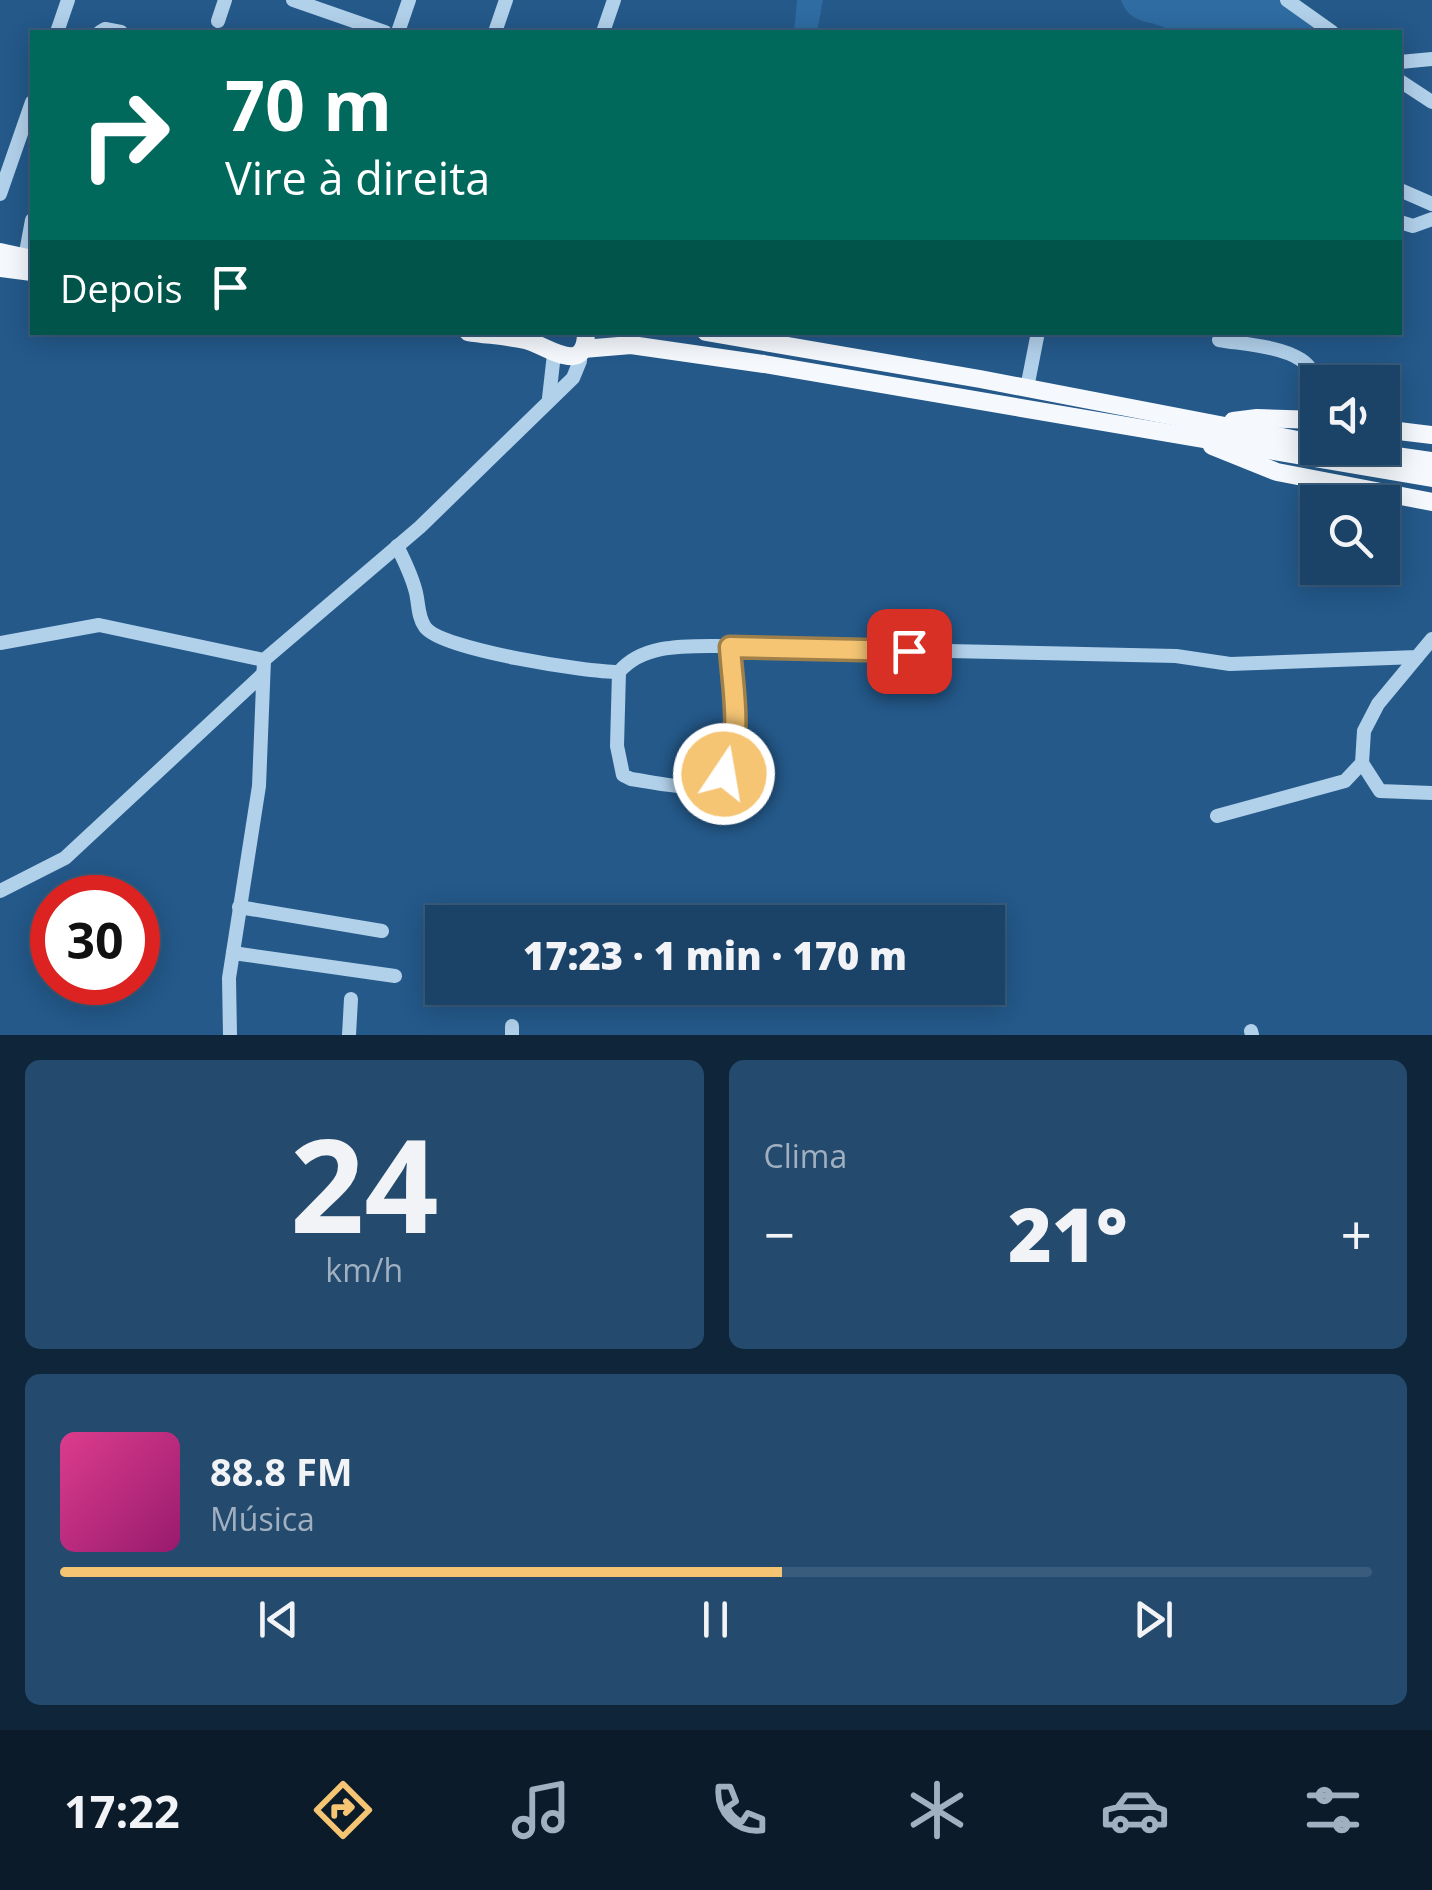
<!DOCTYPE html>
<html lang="pt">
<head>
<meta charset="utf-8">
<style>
  :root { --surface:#1b4368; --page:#244a6e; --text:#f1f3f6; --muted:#a0b0c0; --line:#395c7c; --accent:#f5c574 }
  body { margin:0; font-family:"Open Sans",sans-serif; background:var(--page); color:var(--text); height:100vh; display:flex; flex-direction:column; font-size:38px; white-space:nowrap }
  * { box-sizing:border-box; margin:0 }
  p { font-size:32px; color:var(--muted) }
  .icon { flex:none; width:55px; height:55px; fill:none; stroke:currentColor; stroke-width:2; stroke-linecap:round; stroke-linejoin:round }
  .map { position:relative; height:1035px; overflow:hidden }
  .sheet { display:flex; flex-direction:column; gap:25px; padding:25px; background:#0f2539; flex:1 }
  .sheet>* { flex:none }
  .banner { position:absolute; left:30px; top:30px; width:1372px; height:305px; border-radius:0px; box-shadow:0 5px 25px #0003,0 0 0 2px var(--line); background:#00695c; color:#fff; overflow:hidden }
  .buttons { position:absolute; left:1300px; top:365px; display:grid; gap:20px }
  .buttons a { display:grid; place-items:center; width:100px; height:100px; border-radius:0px; background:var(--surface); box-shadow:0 5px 25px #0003,0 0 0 2px var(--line); font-size:50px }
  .speed { position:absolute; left:30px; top:875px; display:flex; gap:20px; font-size:50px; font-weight:700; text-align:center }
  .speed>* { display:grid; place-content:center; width:130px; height:130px; border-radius:50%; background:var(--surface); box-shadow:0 5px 25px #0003,0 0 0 2px var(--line); line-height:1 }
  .speed .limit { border:15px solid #d22; background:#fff; color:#111 }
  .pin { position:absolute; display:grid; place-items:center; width:85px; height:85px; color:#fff; margin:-42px; border-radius:20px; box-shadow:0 5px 15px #0006 }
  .me { position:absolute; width:110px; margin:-55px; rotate:12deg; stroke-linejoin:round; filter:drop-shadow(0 0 8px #0008) }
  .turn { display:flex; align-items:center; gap:35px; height:210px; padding:0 30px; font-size:45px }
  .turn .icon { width:130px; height:130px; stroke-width:2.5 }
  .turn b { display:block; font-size:70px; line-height:85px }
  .then { display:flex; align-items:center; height:95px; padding:0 30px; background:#0003; gap:20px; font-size:38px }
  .big { font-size:75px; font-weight:800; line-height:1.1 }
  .sheet .tile { flex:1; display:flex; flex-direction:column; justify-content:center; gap:15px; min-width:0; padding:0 35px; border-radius:15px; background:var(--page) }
  .sheet .dial { align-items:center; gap:0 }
  .dial b { font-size:130px; line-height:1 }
  .song { display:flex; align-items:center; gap:30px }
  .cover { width:120px; height:120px; border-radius:15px; background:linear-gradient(135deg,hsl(330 70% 55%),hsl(320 70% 35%)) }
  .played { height:10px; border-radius:5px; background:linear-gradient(90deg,var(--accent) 55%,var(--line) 55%) }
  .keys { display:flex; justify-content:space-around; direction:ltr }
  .heat { display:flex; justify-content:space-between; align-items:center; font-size:55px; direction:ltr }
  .sheet .tiles { flex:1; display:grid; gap:25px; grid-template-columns:1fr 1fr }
  .tile:last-child { grid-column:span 2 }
  .trip { position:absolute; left:425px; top:905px; width:580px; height:100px; border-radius:0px; background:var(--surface); box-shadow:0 5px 25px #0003,0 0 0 2px var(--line); font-weight:800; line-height:100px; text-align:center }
  .tab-bar { display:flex; height:160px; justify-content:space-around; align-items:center; background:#0b1b2a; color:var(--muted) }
  .tab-bar .icon { width:70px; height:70px }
  .tab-bar .selected { color:var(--accent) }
  .tab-bar b { font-size:45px; color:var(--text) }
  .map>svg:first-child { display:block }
</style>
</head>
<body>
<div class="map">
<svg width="1432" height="1035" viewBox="0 0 1432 1035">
  <rect width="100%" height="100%" fill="#24598a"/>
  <g fill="#2e6ca2">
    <path d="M 797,0 L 823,0 L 817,32 L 794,32 Z"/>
    <path d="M 1121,0 L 1291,0 L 1336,32 L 1172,32 C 1153,18 1130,27 1121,0 Z"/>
  </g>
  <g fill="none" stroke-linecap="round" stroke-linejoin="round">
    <g stroke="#b1d0ea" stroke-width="14">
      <path d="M 293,0 L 385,32"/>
      <path d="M 1287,0 L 1332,32"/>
      <path d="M 218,21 L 225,0"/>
      <path d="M 57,32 L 68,0"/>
      <path d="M 100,32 L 105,29 L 121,32"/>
      <path d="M 398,32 L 409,0"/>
      <path d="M 495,32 L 506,0"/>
      <path d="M 603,32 L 614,0"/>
      <path d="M 1400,62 L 1432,59"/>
      <path d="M 1400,81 L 1432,102"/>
      <path d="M 1400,190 L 1432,204"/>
      <path d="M 0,194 L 32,102"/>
      <path d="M 1400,222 L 1413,226 L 1432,219"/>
      <path d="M 25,258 L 32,220"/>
      <path d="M 1219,340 C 1267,348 1342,348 1306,418"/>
      <path d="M 1027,388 L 1038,332"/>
      <path d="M 549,398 L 554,354"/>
      <path d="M 397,546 C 404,560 411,574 415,589 C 419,601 417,616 425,627 C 441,650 587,672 619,672"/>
      <path d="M 0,643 L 99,625 L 264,660"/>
      <path d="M 730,647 C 732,685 752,786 693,787 C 673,787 651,782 631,779 L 623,775 L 617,746 L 619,672 C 642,645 681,646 715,646 L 1176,656 L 1230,664 L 1417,657 L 1432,639"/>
      <path d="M 264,660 L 420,527 L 573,378 L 580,361 L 579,352"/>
      <path d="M 1362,763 L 1380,791 L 1432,793"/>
      <path d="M 1217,816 L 1345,781 L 1362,763 L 1364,731 L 1378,704 L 1417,657"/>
      <path d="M 0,891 L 65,858 L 263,674"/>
      <path d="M 239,907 L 382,931"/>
      <path d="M 233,953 L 395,976"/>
      <path d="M 1251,1031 L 1252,1035"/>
      <path d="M 230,1035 L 229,978 L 259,786 L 264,660"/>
      <path d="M 349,1035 L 351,999"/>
      <path d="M 512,1035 L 512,1026"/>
    </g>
    <g stroke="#f5f9fe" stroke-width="18">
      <path d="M 0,252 L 32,259"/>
      <path d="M 0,268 L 32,272"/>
      <path d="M 468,332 C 487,335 507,336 525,340 C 545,344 586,379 586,332"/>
      <path d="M 706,332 L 980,379 L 1318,444"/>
      <path d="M 583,349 L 631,345 L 764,364 L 1432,478"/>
      <path d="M 1233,421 L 1257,418 L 1318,420"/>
      <path d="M 1382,429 L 1432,435"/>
      <path d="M 1212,446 L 1277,472 L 1432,502"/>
      <path d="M 1340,448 L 1432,461"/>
    </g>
  </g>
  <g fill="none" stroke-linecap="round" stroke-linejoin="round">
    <defs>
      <path id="route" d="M 724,774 C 744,738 732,686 730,647 L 909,651"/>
    </defs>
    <use href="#route" stroke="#9f804b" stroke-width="25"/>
    <use href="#route" stroke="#f5c574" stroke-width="18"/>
  </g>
</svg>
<div class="buttons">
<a><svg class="icon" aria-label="sound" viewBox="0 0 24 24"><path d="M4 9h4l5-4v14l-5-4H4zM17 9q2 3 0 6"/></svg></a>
<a><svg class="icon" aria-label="search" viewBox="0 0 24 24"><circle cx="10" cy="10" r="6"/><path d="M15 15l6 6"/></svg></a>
</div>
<div class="speed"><div class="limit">30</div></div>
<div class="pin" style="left:909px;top:651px;background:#d93025"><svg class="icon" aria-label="arrive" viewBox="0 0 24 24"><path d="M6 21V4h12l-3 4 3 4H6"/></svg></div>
<svg class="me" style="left:724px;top:774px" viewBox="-20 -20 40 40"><circle r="17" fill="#f5c574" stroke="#fff" stroke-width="3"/><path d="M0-11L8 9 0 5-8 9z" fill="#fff"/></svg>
<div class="trip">17:23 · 1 min · 170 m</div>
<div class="banner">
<div class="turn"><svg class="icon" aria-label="right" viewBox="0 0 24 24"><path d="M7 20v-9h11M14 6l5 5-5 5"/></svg><div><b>70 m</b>Vire à direita</div></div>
<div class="then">Depois<svg class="icon" aria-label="arrive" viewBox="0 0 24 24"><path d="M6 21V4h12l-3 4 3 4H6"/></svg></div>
</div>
</div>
<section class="sheet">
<div class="tiles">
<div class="tile dial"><b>24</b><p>km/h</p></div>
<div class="tile"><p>Clima</p>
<div class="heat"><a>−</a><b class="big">21°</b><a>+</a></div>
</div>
<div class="tile">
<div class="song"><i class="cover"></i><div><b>88.8 FM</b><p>Música</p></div></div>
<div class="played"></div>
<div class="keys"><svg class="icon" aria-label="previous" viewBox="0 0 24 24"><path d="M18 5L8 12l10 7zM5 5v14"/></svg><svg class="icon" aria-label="pause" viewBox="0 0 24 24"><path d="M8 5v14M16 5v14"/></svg><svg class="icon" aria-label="next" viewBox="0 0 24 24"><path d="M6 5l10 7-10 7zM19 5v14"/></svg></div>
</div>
</div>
</section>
<nav class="tab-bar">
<b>17:22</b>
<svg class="icon selected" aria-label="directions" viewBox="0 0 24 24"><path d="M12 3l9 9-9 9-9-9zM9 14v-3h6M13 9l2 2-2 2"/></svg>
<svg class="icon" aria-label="music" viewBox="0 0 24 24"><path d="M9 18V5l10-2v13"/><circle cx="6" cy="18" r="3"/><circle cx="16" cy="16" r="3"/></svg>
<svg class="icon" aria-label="phone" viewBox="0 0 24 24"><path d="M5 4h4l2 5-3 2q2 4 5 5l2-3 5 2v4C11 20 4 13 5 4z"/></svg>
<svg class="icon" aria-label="climate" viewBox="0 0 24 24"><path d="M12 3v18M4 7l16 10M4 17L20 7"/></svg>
<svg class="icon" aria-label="car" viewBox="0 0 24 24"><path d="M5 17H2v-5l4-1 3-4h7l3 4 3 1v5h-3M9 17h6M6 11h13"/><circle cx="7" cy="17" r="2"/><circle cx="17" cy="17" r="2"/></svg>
<svg class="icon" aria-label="filters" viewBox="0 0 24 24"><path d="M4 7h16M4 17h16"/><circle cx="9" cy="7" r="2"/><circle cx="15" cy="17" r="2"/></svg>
</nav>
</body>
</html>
